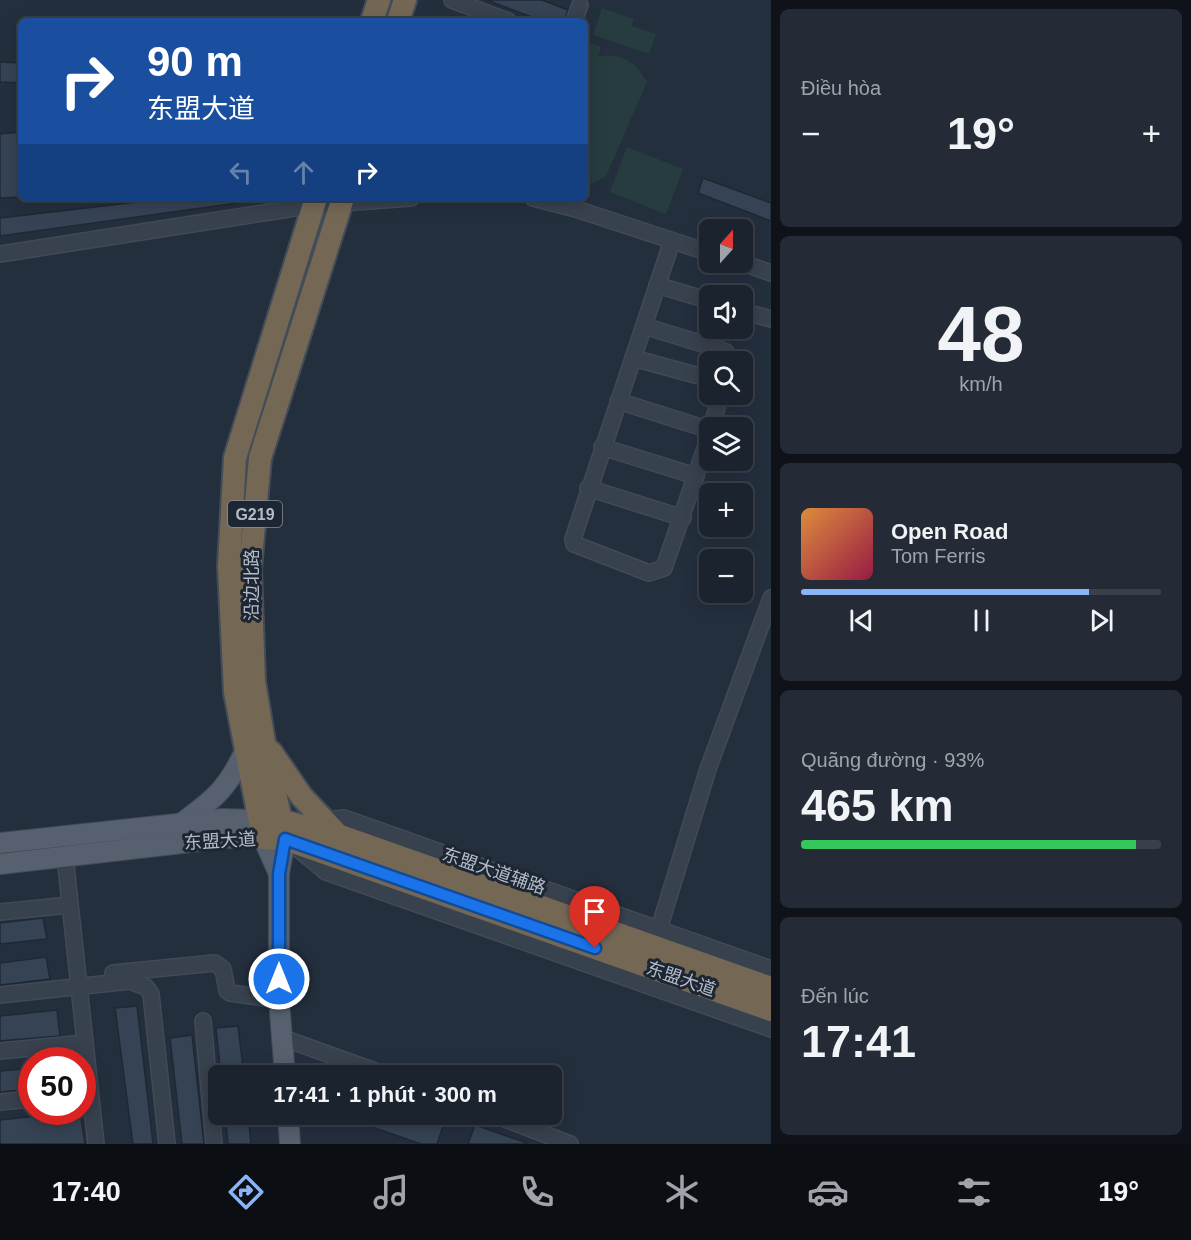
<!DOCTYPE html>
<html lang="vi">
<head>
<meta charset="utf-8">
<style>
  :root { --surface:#1b232e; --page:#242b36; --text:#f1f3f6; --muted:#a0a4aa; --line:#39404a; --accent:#8ab4f8 }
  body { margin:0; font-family:Arial,"Noto Sans SC",sans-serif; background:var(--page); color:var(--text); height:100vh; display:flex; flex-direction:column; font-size:22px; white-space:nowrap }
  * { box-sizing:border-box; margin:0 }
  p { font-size:20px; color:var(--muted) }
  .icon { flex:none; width:33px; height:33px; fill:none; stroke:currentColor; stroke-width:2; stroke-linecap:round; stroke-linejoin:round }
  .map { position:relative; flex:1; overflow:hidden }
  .details { display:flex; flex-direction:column; gap:9px; padding:9px; background:#0f1319; width:420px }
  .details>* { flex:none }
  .guide { position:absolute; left:18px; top:18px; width:570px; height:183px; border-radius:9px; box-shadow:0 3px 15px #0003,0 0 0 2px var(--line); background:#1a4fa0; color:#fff; overflow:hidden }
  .needle { width:39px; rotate:21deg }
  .controls { position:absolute; left:699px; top:219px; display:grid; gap:12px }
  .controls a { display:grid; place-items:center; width:54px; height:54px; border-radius:9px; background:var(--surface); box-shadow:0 3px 15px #0003,0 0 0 2px var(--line); font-size:30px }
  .speed { position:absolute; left:18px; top:1047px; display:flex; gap:12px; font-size:30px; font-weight:700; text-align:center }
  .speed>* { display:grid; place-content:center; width:78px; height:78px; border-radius:50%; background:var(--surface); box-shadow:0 3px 15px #0003,0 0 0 2px var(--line); line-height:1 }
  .speed .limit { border:9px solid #d22; background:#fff; color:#111 }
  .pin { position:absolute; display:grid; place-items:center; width:51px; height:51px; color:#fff; margin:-62px -26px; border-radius:50% 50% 50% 0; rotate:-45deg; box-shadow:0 0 6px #0007 }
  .pin .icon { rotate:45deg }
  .me { position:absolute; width:66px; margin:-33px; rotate:0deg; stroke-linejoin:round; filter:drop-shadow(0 0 4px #0008) }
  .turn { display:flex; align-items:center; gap:21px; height:126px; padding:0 30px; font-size:27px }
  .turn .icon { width:78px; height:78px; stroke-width:2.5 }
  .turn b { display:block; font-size:42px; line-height:51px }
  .lanes { display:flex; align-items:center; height:57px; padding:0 30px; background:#0003; justify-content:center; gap:30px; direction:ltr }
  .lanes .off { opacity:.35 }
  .big { font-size:45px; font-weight:600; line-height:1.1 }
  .details .tile { flex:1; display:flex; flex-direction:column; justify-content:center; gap:9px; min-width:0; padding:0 21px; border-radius:9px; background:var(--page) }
  .details .dial { align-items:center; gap:0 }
  .dial b { font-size:78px; line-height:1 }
  .song { display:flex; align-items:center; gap:18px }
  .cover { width:72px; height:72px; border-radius:9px; background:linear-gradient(135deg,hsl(30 70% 55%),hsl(340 70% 35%)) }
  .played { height:6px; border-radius:3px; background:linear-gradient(90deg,var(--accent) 80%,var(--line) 80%) }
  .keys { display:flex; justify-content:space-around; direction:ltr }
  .heat { display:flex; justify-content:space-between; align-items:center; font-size:33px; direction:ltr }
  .charge { height:9px; border-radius:4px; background:linear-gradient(90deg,#34c759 93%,var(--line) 0) }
  .trip { position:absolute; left:208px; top:1065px; width:354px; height:60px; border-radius:9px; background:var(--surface); box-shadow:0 3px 15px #0003,0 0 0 2px var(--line); font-weight:600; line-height:60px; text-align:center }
  .dock { display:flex; height:96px; justify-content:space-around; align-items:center; background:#0b0e12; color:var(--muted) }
  .dock .icon { width:42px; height:42px }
  .dock .active { color:var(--accent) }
  .dock b { font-size:27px; color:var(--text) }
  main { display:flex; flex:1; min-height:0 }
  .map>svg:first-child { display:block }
</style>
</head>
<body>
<main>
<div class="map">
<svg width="771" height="1144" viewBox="0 0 771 1144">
  <rect width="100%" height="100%" fill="#242f3e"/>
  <g fill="#263c3f">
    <path d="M 602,8 L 634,19 L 632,26 L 656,34 L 649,54 L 593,35 Z"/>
    <path d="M 589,42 L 601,47 L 598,56 C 623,53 635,61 647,82 L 606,176 L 594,183 L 585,184 L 585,51 Z"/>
    <path d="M 627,147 L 683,169 L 666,214 L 610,192 Z"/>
  </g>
  <g fill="#364354" stroke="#1f2835" stroke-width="1.5">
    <path d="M 487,0 L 542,0 L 568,10 L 564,21 L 542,21 Z"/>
    <path d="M 0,62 L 21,63 L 21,83 L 0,82 Z"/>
    <path d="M 21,132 L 21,197 L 0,198 L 0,134 Z"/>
    <path d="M 703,178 L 771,203 L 771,221 L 698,193 Z"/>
    <path d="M 172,198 L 237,198 L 237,203 L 0,236 L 0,218 Z"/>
    <path d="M 43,918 L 47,939 L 0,944 L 0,923 Z"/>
    <path d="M 46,957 L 50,979 L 0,985 L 0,963 Z"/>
    <path d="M 137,1006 L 148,1100 L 153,1144 L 133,1144 L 115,1008 Z"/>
    <path d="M 57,1010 L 60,1036 L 0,1041 L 0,1016 Z"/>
    <path d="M 238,1026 L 244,1076 L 221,1076 L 216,1028 Z"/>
    <path d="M 192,1035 L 204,1144 L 182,1144 L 170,1038 Z"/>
    <path d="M 32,1068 L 32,1089 L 0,1092 L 0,1071 Z"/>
    <path d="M 73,1112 L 80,1112 L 85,1144 L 0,1144 L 0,1120 Z"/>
    <path d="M 225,1114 L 248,1114 L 251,1144 L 228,1144 Z"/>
    <path d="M 370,1114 L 447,1114 L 437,1144 L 421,1144 L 366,1125 Z"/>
    <path d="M 475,1125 L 527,1143 L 527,1144 L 468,1144 Z"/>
  </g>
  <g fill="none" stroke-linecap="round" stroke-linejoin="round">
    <defs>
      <g id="minor">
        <path d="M 452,0 L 508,21"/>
        <path d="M 574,21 L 580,5"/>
        <path d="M 533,198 L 576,209 L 710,253"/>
        <path d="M 672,241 L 573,539 L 574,544 L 649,573 L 664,568 L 710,434"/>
        <path d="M 0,254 L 314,205 L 411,198"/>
        <path d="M 740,262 L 771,273"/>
        <path d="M 657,285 L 710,301"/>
        <path d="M 742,311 L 771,319"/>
        <path d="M 644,326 L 719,349 L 726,352 L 728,362"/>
        <path d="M 633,358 L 710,379"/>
        <path d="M 618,401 L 710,430"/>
        <path d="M 711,428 L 721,394"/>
        <path d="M 602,447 L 696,476"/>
        <path d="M 588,488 L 683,518"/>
        <path d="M 320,821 L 344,818 L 771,969"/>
        <path d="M 297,848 L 326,872 L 771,1029"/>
        <path d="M 65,857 L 96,1144"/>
        <path d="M 0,912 L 70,905"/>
        <path d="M 659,929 L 708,769 L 771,598"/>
        <path d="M 113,973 L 215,963 L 223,969 L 227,991 L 230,993 L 279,1000"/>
        <path d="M 0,995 L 130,981 L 146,987 L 151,994 L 167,1144"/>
        <path d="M 203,1021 L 214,1144"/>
        <path d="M 283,1038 L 389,1076"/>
        <path d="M 0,1051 L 85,1043"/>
        <path d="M 0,1102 L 32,1099"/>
        <path d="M 492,1114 L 570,1144"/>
      </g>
      <g id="major">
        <path d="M 182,823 C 214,799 227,789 244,753"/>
        <path d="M 0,843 L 223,819 L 260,820"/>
        <path d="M 0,864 L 226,838 L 263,838 L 279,874 L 285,839"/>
        <path d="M 279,874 L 279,1000 L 285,1076"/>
        <path d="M 288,1114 L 290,1144"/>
      </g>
      <g id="highway">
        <path d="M 372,21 L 379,0"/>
        <path d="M 398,21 L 405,0"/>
        <path d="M 316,198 L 235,458 L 229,566 L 235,692 L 263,838 L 285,839 L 771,1010"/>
        <path d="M 271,752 L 302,797 L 338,835"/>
        <path d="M 269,820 L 282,821 L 338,835 L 771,988"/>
        <path d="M 285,839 L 264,742 L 254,681 L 250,569 L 260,458 L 343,198"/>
      </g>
    </defs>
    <use href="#minor" stroke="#414a57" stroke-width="18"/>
    <use href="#major" stroke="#414a57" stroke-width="22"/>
    <use href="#highway" stroke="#434c59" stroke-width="26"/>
    <use href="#minor" stroke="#38414e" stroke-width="15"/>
    <use href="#major" stroke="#56606e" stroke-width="20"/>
    <use href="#highway" stroke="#746855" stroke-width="22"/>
  </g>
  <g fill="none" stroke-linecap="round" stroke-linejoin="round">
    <defs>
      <path id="route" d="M 279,979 L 279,874 L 285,839 L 595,948"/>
    </defs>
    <use href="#route" stroke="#114b97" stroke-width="15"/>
    <use href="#route" stroke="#1a73e8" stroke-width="10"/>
  </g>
  <g text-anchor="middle" stroke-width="6" stroke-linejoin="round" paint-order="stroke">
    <rect fill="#1d2633" stroke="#878f9c" stroke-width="1.5" x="228" y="501" width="54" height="26" rx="4.5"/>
    <g font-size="16" font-weight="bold" fill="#b4bcc9">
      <text x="255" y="520">G219</text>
    </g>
    <g font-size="18" fill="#b4bcc9" stroke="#1d2633">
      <text transform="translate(252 585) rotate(-90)" y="6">沿边北路</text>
      <text transform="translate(220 841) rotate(-3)" y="6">东盟大道</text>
      <text transform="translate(494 871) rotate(19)" y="6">东盟大道辅路</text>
      <text transform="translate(681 979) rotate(19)" y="6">东盟大道</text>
    </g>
  </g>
</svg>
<div class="controls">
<a><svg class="needle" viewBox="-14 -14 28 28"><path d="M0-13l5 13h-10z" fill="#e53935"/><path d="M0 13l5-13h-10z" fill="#a0a4aa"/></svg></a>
<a><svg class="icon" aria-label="sound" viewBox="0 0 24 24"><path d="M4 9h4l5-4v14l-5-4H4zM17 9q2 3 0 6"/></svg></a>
<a><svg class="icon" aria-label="search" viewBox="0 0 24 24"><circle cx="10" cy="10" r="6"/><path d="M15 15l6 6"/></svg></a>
<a><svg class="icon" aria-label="layers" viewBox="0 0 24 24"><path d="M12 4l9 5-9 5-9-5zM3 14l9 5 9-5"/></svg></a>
<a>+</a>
<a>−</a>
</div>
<div class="speed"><div class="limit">50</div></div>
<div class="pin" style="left:595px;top:948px;background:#d93025"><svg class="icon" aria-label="arrive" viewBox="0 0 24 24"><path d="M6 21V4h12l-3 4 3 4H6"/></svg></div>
<svg class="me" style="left:279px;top:979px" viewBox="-20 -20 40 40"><circle r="17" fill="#1a73e8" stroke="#fff" stroke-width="3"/><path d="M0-11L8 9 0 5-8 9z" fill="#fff"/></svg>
<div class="trip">17:41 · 1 phút · 300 m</div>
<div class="guide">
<div class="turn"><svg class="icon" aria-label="right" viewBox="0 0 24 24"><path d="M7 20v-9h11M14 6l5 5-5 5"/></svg><div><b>90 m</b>东盟大道</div></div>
<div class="lanes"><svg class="icon off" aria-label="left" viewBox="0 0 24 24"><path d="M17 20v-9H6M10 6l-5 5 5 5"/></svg><svg class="icon off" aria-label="ahead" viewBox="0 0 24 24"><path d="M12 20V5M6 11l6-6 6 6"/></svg><svg class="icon" aria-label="right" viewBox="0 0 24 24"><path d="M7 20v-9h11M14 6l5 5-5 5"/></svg></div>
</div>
</div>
<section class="details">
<div class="tile"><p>Điều hòa</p>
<div class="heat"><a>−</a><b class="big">19°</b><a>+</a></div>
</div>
<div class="tile dial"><b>48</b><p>km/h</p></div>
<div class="tile">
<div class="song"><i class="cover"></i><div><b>Open Road</b><p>Tom Ferris</p></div></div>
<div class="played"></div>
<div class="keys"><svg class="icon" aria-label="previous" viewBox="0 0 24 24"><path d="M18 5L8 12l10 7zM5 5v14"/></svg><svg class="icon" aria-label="pause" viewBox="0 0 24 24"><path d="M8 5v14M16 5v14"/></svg><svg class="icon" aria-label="next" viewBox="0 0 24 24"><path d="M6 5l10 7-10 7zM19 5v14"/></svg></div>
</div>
<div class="tile"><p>Quãng đường · 93%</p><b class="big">465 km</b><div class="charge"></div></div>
<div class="tile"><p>Đến lúc</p><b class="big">17:41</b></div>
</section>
</main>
<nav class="dock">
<b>17:40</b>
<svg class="icon active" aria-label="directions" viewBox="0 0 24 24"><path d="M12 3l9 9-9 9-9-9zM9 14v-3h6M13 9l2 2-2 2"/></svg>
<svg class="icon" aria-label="music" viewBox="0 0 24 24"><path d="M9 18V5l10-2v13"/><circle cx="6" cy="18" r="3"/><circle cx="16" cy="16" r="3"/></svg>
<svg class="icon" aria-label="phone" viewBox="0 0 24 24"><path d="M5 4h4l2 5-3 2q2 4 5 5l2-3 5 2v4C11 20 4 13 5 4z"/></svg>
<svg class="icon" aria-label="climate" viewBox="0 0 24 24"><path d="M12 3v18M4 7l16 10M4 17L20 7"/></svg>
<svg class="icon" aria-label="car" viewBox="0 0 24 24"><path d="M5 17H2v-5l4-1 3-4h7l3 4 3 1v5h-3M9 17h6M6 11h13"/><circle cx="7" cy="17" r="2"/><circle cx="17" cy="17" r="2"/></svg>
<svg class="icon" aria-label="filters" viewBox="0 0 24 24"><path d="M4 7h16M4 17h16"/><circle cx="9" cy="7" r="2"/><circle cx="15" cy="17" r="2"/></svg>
<b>19°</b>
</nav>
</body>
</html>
